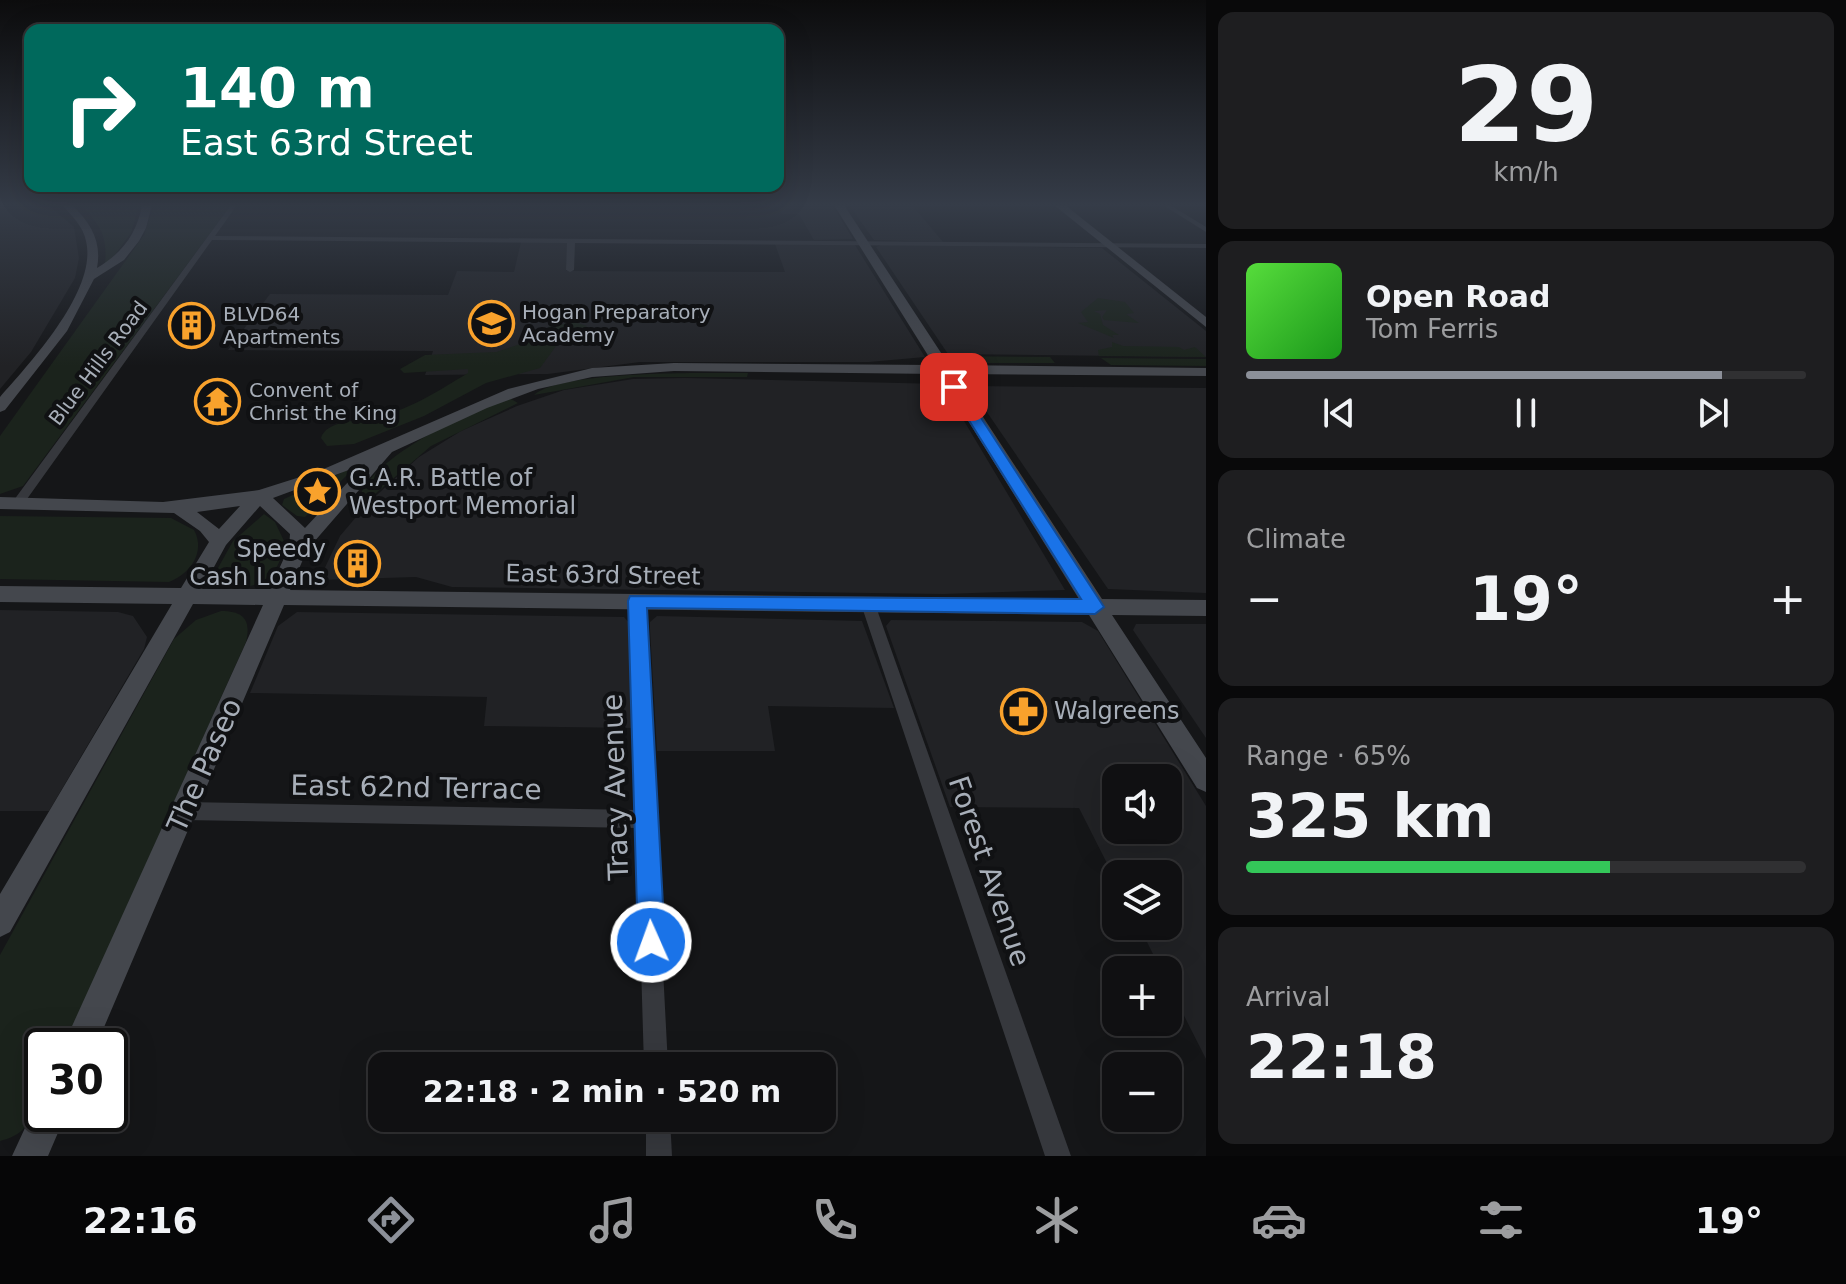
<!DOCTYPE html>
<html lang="en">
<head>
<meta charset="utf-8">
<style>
  :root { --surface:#101012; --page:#1e1e20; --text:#f1f3f6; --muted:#9c9d9f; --line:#303032; --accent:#8c9099 }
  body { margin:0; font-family:"DejaVu Sans",sans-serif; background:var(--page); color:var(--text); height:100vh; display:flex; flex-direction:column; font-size:30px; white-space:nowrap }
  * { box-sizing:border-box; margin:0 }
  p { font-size:26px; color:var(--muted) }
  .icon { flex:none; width:44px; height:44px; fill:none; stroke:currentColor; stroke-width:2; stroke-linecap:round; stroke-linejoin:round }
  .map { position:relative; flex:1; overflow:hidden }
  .details { display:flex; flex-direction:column; gap:12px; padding:12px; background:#09090a; width:640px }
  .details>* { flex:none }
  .banner { position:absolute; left:24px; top:24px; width:760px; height:168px; border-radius:16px; box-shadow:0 8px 32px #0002,0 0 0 2px var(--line); background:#00695c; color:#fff; overflow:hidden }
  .tools { position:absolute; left:1102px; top:764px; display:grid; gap:16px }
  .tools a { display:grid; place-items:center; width:80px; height:80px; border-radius:16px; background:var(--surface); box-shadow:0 8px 32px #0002,0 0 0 2px var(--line); font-size:40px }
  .speed { position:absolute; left:24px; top:1028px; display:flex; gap:16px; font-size:40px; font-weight:700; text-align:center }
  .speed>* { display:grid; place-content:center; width:104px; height:104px; border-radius:50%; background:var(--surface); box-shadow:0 8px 32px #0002,0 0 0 2px var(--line); line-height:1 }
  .speed .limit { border:4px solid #111; border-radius:12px; background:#fff; color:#111 }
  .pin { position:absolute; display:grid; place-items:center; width:68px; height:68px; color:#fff; margin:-34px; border-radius:16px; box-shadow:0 4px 12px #0006 }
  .me { position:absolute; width:88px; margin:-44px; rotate:358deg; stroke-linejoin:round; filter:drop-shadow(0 0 6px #0008) }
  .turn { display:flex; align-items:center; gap:28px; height:168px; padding:0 24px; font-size:36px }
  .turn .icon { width:104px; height:104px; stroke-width:2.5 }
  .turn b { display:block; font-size:56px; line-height:68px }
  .big { font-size:60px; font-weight:700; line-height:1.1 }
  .details .widget { flex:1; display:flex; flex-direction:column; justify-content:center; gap:12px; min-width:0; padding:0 28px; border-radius:16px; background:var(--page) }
  .details .dial { align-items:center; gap:0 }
  .dial b { font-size:104px; line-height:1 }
  .song { display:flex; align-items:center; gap:24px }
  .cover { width:96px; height:96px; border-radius:12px; background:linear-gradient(135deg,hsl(110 70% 55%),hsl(120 70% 35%)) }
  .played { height:8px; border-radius:4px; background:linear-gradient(90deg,var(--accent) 85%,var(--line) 85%) }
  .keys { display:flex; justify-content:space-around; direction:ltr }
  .heat { display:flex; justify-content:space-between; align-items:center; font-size:44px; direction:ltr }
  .charge { height:12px; border-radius:6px; background:linear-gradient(90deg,#34c759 65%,var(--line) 0) }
  .trip { position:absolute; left:368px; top:1052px; width:468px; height:80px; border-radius:16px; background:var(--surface); box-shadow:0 8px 32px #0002,0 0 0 2px var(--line); font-weight:700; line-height:80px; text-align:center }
  .tab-bar { display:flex; height:128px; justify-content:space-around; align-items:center; background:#060607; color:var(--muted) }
  .tab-bar .icon { width:56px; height:56px }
  .tab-bar .on { color:var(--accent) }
  .tab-bar b { font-size:36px; color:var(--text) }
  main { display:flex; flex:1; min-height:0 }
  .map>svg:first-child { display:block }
</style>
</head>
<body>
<main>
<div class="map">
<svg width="1206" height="1156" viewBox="0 0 1206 1156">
  <rect width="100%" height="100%" fill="#151618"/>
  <g fill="#212225" fill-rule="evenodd">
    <path d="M 0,205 L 48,205 L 74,227 L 79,258 L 75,278 L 31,352 L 0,389 Z"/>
    <path d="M 778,205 L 832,205 L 853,239 L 814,240 L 799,214 L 782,214 Z"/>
    <path d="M 849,205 L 912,205 L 943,242 L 874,240 Z"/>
    <path d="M 521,242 L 568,242 L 566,271 L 573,271 L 785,272 L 775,244 L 855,245 L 925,357 L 869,362 L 640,362 L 548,374 L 425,375 L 433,351 L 228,350 L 270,294 L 448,295 L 457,271 L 514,272 Z"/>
    <path d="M 881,245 L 1102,248 L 1206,331 L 1206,357 L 948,354 L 876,247 Z"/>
    <path d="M 685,378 L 942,384 L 1065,590 L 943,594 L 452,587 L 416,577 L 319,580 L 340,536 L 368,503 L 419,457 L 461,431 L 517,406 L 564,390 L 633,379 Z"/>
    <path d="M 969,386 L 1206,388 L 1206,593 L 1108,589 Z"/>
    <path d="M 0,610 L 118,612 L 133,616 L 147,637 L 144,649 L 49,811 L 0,811 Z"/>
    <path d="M 297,612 L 624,617 L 631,625 L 634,728 L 484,726 L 487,697 L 250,693 L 278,626 Z"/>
    <path d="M 657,616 L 862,621 L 894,708 L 768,706 L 775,751 L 657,751 L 650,629 L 650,622 Z"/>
    <path d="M 891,620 L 1082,622 L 1098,631 L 1206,806 L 1206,1059 L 1168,984 L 1168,970 L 1161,970 L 1139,926 L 1168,926 L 1168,874 L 1116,874 L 1116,881 L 1079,808 L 950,807 L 886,626 ZM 1116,778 L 1168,778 L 1168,830 L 1116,830 Z"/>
    <path d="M 1136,624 L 1206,624 L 1206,738 L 1133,630 Z"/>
  </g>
  <g fill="#1b231c">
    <path d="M 79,205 L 139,205 L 131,233 L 108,264 L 105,263 C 108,237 99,221 79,205 Z"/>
    <path d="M 154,205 L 231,205 L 23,486 L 0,494 L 0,436 L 144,235 Z"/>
    <path d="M 1098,298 L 1125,302 L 1134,313 L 1126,314 L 1139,323 L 1104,320 L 1102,317 L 1107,310 L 1094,311 L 1100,314 L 1103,325 L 1119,335 L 1112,335 L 1114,338 L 1078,323 L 1088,322 L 1081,312 Z"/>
    <path d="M 575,322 L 587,326 L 559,342 L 540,368 L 486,383 L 424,416 L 354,444 L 327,446 L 321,438 C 326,421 356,421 371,418 C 407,412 438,391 468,373 L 468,369 L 404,373 L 400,369 L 425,355 L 496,352 L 530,341 L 550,326 Z"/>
    <path d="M 1112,342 L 1123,346 L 1179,347 L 1184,350 L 1195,347 L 1206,357 L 1099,356 L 1098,350 L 1112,347 Z"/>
    <path d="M 957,356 L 1050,357 L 1055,363 L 971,363 L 961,362 Z"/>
    <path d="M 1101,358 L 1206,359 L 1206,366 L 1111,365 Z"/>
    <path d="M 748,373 L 747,377 L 634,377 L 534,395 C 561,370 707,373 748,373 Z"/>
    <path d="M 511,399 L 518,403 L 431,446 L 360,507 L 358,505 C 360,462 473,408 511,399 Z"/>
    <path d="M 345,471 L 351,471 L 305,517 L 297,516 L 282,505 L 284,499 Z"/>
    <path d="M 264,514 L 275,522 L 284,541 C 282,580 249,597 215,582 L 213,577 L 233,541 Z"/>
    <path d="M 0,516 L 171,518 L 194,530 C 206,552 190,574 169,582 L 0,579 Z"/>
    <path d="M 221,611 C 245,611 251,621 246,642 L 64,1046 L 42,1046 C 42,1081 44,1132 0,1141 L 0,955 L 174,639 L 196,620 Z"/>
  </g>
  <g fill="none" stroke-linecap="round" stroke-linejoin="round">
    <g fill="#36383d" fill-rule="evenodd">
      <path d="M 231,205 L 237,205 L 215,236 L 1206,244 L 1206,248 L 575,243 L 574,270 L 570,272 L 566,270 L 567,243 L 212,240 L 22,506 L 14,506 L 12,503 L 14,500 Z"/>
      <path d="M 1163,205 L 1170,205 L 1206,227 L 1206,232 Z"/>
      <path d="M 637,596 L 642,597 L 644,601 L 668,1066 L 644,1066 L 637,828 L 184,820 L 177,817 L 175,811 L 177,805 L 184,802 L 636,810 L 630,601 L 632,597 Z"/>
      <path d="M 868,599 L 873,600 L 875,604 L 1071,1156 L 1045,1156 L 861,604 L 863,600 Z"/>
      <path d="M 646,1118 L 670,1118 L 672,1156 L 646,1156 Z"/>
    </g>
    <g fill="#44474d" fill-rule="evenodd">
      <path d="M 62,205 L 72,205 C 91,223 102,242 97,268 C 122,253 137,234 142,205 L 152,205 L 146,228 L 139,241 L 124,260 L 94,279 L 67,331 L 5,410 L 0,412 L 0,397 C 30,363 98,290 86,241 C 83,226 72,216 62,205 Z"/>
      <path d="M 834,205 L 844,205 L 949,365 L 1206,368 L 1206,376 L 955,374 L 1102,599 L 1206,600 L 1206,616 L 1112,615 L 1206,758 L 1206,792 L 1197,788 L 1089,615 L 284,605 L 96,1046 L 63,1046 L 263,605 L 193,604 L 10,932 L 0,937 L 0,894 L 172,604 L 0,602 L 0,586 L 181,588 L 209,542 L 200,531 L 174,513 L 0,509 L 0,497 L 163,502 L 259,490 L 319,471 L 508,389 L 592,368 L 674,363 L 934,365 ZM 674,371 L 939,374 L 1079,599 L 290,590 L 307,550 L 392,452 L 487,408 L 538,389 L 592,377 ZM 365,464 L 305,528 L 273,498 ZM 240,506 L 219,529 L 197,512 ZM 260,506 L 290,534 L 289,547 L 270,589 L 202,589 L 226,545 Z"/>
      <path d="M 1054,205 L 1065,205 L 1206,317 L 1206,327 Z"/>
      <path d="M 42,1100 L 42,1114 L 66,1114 L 48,1156 L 12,1156 L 37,1102 Z"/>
    </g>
  </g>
  <linearGradient id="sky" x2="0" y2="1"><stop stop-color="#0c0c0d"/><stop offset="0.56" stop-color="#353c48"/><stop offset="1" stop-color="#353c48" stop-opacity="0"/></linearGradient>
  <rect width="1206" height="366" fill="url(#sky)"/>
  <path fill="#1a73e8" stroke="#114b97" stroke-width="2" d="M 950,384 L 959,384 L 1104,607 L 1095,614 L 647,608 L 665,942 L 661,952 L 651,956 L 642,952 L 638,942 L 628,601 L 630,596 L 1081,599 L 948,387 Z"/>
  <defs>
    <symbol id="school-ring" viewBox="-11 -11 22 22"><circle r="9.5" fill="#101113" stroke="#f9a22c" stroke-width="1.5"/><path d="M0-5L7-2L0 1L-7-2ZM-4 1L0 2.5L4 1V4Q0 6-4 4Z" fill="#f9a22c"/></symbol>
    <symbol id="building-ring" viewBox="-11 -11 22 22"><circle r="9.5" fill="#101113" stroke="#f9a22c" stroke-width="1.5"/><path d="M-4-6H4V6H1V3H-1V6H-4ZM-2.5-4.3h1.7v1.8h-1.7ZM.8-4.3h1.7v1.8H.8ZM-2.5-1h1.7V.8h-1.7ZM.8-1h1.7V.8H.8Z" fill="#f9a22c"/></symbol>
    <symbol id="temple-ring" viewBox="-11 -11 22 22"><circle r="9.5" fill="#101113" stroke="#f9a22c" stroke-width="1.5"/><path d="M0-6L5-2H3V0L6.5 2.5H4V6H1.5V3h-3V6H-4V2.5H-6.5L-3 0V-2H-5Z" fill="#f9a22c"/></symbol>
    <symbol id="sight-ring" viewBox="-11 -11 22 22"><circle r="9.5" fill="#101113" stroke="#f9a22c" stroke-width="1.5"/><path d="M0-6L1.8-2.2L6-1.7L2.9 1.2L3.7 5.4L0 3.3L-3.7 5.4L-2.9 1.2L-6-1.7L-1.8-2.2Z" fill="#f9a22c"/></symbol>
    <symbol id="pharmacy-ring" viewBox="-11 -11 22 22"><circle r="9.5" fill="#101113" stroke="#f9a22c" stroke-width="1.5"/><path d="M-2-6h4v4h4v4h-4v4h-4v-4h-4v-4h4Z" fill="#f9a22c"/></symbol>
  </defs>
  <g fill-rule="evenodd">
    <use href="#school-ring" x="466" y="298" width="51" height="51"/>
    <use href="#building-ring" x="166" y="300" width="51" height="51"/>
    <use href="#temple-ring" x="192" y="376" width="51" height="51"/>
    <use href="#sight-ring" x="292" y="466" width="51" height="51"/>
    <use href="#building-ring" x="332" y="538" width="51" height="51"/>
    <use href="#pharmacy-ring" x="998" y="686" width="51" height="51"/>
  </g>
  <g text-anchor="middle" stroke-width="8" stroke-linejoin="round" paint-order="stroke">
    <g font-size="20" fill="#a7aeb8" stroke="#101113" text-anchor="start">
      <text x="522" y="319">Hogan Preparatory<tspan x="522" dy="23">Academy</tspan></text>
      <text x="223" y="321">BLVD64<tspan x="223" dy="23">Apartments</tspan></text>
      <text x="249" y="397">Convent of<tspan x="249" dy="23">Christ the King</tspan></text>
    </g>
    <g font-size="20" fill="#a7aeb8" stroke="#101113">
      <text transform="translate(98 363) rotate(-53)" y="7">Blue Hills Road</text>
    </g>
    <g font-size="24" fill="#a7aeb8" stroke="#101113" text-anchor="start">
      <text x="349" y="486">G.A.R. Battle of<tspan x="349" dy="28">Westport Memorial</tspan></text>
      <text x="326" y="557" text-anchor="end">Speedy<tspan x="326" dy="28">Cash Loans</tspan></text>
      <text x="1054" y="719">Walgreens</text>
    </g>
    <g font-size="24" fill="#a7aeb8" stroke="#101113">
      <text transform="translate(603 575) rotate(1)" y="8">East 63rd Street</text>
    </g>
    <g font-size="28" fill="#a7aeb8" stroke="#101113">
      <text transform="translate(204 765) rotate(-66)" y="10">The Paseo</text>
      <text transform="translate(416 787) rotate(1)" y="10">East 62nd Terrace</text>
      <text transform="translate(615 787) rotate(-92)" y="10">Tracy Avenue</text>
      <text transform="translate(990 871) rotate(71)" y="10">Forest Avenue</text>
    </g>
  </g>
</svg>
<div class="tools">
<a><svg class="icon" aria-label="sound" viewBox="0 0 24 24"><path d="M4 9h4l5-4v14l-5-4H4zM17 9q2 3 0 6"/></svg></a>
<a><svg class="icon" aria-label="layers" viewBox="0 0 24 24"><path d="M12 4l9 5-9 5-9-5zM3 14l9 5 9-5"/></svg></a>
<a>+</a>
<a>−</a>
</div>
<div class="speed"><div class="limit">30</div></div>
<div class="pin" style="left:954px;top:387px;background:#d93025"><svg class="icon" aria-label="arrive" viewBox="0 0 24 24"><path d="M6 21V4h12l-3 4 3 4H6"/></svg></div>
<svg class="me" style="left:651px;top:942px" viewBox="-20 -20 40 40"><circle r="17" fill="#1a73e8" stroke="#fff" stroke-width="3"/><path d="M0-11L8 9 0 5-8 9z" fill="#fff"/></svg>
<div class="trip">22:18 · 2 min · 520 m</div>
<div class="banner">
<div class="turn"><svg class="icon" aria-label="right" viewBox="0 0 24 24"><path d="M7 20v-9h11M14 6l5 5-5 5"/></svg><div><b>140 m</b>East 63rd Street</div></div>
</div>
</div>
<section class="details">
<div class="widget dial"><b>29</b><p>km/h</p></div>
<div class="widget">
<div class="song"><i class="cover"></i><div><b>Open Road</b><p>Tom Ferris</p></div></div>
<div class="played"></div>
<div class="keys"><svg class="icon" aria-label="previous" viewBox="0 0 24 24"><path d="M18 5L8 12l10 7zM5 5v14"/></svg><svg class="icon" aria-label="pause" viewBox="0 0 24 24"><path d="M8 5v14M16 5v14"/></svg><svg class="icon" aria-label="next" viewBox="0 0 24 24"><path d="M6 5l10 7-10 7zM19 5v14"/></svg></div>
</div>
<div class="widget"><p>Climate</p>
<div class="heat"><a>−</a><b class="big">19°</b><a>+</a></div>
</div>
<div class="widget"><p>Range · 65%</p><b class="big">325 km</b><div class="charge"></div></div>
<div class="widget"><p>Arrival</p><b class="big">22:18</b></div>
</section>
</main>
<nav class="tab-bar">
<b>22:16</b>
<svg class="icon on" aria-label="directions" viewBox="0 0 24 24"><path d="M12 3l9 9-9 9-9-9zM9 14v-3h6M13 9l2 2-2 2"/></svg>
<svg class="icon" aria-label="music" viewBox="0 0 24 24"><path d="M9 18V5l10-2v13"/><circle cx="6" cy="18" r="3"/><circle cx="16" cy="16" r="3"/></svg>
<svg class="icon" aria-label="phone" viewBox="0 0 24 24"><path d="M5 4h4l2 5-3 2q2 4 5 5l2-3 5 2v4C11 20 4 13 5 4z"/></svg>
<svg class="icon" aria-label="climate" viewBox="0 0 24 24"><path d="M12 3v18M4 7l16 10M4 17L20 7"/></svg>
<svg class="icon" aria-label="car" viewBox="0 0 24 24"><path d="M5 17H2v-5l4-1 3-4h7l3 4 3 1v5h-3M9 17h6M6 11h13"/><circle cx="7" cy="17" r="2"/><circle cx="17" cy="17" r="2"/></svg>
<svg class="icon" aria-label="filters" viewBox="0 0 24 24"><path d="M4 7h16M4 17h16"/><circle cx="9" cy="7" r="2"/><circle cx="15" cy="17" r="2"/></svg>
<b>19°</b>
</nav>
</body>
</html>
